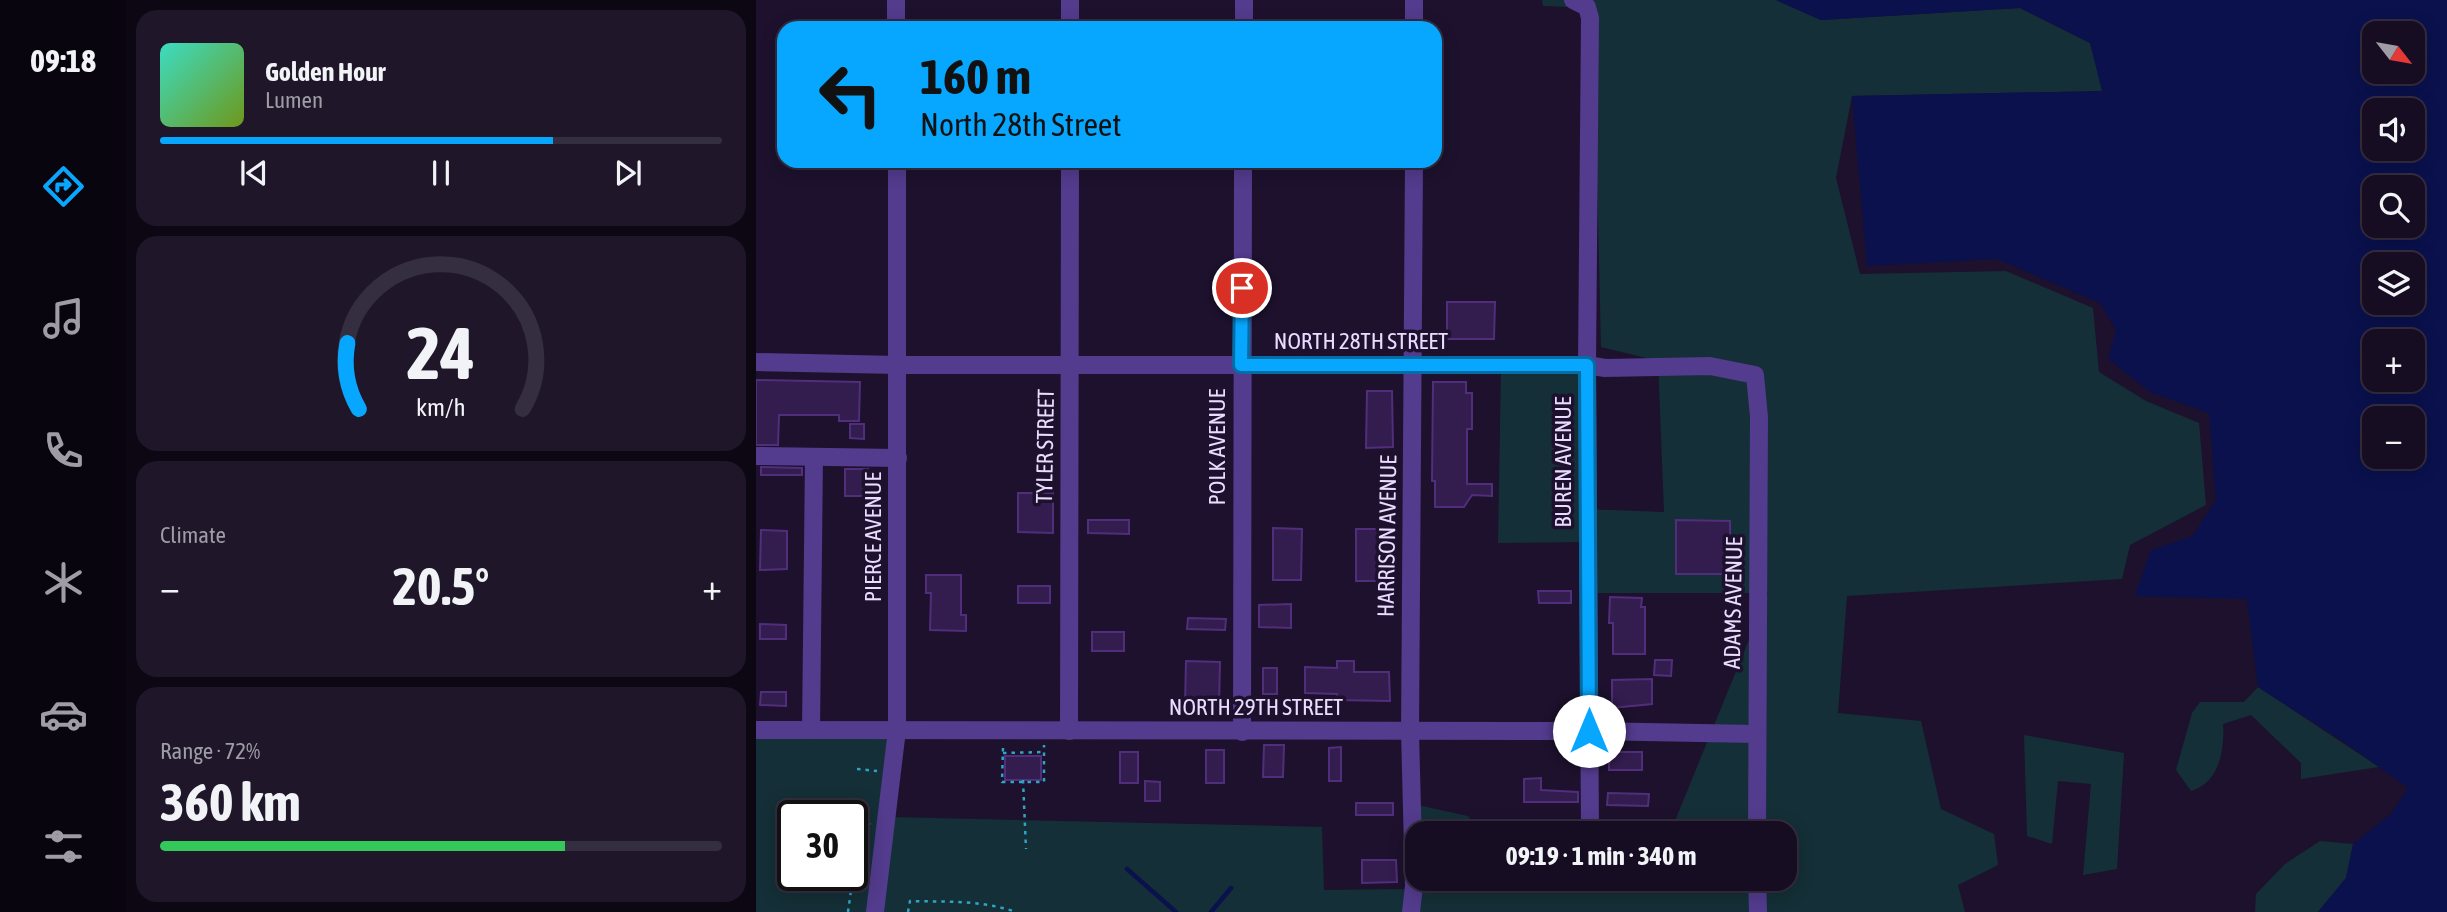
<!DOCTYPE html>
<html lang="en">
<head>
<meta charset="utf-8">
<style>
  :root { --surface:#160d22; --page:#1f162a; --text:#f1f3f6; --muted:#9e9ca5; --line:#352d40; --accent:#08a7ff }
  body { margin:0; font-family:"Asap Condensed",sans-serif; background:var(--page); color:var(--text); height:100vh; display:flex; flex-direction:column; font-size:26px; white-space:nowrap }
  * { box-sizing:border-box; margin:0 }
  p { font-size:23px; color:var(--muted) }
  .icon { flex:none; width:38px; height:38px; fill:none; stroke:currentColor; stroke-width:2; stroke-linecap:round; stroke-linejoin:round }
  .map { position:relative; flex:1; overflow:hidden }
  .details { display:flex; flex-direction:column; gap:10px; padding:10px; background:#0c0713; width:630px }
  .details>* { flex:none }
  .top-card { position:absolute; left:21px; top:21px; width:665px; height:147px; border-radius:21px; box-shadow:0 4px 18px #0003,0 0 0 2px var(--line); background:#08a7ff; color:#111; overflow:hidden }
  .needle { width:46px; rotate:121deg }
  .buttons { position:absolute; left:1606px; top:21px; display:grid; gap:14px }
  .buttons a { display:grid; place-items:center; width:63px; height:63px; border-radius:14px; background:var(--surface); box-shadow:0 4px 18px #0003,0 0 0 2px var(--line); font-size:35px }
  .speed { position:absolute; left:21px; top:800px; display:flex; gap:14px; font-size:35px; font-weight:700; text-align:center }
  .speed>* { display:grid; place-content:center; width:91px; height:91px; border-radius:50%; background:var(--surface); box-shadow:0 4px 18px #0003,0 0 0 2px var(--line); line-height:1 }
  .speed .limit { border:4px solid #111; border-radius:10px; background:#fff; color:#111 }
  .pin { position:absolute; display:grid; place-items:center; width:60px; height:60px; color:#fff; margin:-30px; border:4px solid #fff; border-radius:50%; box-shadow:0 2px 7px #0007 }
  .me { position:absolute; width:77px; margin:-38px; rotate:0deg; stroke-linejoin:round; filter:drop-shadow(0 0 5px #0008) }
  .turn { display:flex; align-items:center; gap:24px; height:147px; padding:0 28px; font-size:32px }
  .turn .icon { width:91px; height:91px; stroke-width:2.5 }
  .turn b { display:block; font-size:49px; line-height:60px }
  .big { font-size:52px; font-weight:700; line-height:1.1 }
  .details .card { flex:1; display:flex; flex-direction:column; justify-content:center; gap:10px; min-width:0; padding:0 24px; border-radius:21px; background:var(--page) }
  .details .dial { align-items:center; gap:0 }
  .dial svg { height:182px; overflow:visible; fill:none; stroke:var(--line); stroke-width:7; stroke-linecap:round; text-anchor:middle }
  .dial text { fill:var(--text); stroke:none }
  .song { display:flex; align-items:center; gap:21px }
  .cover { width:84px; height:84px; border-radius:10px; background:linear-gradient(135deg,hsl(170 70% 55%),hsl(80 70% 35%)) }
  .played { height:7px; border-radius:4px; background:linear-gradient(90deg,var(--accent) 70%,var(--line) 70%) }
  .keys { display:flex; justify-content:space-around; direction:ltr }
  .heat { display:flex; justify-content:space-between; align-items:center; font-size:38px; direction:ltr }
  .charge { height:10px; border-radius:5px; background:linear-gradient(90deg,#34c759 72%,var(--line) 0) }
  .trip { position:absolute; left:649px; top:821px; width:392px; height:70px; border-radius:21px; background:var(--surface); box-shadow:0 4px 18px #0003,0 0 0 2px var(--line); font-weight:700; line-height:70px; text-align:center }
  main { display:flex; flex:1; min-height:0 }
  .menu { display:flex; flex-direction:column; width:126px; justify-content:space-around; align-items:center; background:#09050e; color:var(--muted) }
  .menu .icon { width:49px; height:49px }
  .menu .current { color:var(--accent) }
  .menu b { font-size:32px; color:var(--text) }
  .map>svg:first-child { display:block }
</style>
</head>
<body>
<main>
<nav class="menu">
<b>09:18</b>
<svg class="icon current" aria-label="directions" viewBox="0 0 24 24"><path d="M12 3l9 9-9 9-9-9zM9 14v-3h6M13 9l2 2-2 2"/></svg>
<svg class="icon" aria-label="music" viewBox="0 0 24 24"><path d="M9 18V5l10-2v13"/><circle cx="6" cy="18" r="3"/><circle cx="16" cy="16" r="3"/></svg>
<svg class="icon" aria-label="phone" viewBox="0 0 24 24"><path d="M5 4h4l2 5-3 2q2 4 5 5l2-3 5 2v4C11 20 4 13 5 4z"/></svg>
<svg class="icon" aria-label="climate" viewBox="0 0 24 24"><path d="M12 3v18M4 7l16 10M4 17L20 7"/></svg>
<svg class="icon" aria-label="car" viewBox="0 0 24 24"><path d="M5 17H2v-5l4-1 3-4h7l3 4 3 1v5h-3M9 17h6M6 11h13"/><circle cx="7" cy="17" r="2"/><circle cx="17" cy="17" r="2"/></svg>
<svg class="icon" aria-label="filters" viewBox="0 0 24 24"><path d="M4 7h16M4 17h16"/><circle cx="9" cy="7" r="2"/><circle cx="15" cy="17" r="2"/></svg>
</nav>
<section class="details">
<div class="card">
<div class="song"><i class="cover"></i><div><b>Golden Hour</b><p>Lumen</p></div></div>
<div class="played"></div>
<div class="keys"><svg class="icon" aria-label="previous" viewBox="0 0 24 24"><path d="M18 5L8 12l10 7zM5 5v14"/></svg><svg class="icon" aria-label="pause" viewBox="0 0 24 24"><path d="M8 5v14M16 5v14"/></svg><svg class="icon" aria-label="next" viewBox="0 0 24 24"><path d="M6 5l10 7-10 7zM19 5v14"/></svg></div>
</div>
<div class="card dial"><svg viewBox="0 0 100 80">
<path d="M14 69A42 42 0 1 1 86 69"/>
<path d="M14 69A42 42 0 0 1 9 40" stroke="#08a7ff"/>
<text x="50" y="56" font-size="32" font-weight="700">24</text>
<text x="50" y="72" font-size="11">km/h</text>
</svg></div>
<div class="card"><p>Climate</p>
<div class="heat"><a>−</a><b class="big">20.5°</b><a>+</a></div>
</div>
<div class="card"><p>Range · 72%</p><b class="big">360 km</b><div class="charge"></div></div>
</section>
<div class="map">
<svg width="1691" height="912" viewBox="0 0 1691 912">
  <rect width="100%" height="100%" fill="#1d112d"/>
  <g fill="#142f37" fill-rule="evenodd">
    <path d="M 786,0 L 1020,0 L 1065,20 L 1264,8 L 1334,43 L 1347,91 L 1096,96 L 1080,178 L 1104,274 L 1250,271 L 1337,308 L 1343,372 L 1390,401 L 1443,423 L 1450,505 L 1374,545 L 1366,579 L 1091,596 L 1082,713 L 1165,721 L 1185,809 L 1238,834 L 1242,865 L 1202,885 L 1209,912 L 0,912 L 0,730 L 147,731 L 136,817 L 566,827 L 568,890 L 653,889 L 657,804 L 712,816 L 725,833 L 662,833 L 662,878 L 1029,878 L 1029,833 L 914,833 L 1012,593 L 828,593 L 827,542 L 742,543 L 745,371 L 828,371 L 827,509 L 908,512 L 902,361 L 845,347 L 837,8 L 787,6 ZM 37,816 L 96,816 L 96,875 L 37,875 Z"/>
    <path d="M 1502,687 L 1623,767 L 1545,779 L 1545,763 L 1495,715 L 1467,724 C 1469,750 1463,783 1435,791 L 1420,770 L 1436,713 L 1444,702 L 1488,702 Z"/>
    <path d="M 1268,735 L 1368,753 L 1361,869 L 1327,875 L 1335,784 L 1302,781 L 1296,844 L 1271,836 Z"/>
    <path d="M 1564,841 L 1597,844 L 1590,878 L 1562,912 L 1499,912 L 1500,894 L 1529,864 Z"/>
  </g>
  <path fill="#0a114d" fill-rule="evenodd" d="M 1020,0 L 1691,0 L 1691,912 L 1562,912 L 1590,878 L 1597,844 L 1635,814 L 1652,788 L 1588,742 L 1502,687 L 1491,599 L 1379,596 L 1395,550 L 1437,536 L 1460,500 L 1453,413 L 1394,392 L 1352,359 L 1360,330 L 1344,303 L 1241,259 L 1111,266 L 1096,96 L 1346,91 L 1334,43 L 1264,8 L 1065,20 ZM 1619,33 L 1657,33 L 1657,72 L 1619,72 ZM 1657,110 L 1657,149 L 1619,149 L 1619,110 ZM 1657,187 L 1657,226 L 1619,226 L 1619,187 ZM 1619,264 L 1657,264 L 1657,303 L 1619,303 ZM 1619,341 L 1657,341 L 1657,380 L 1619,380 ZM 1619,418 L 1657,418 L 1657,457 L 1619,457 Z"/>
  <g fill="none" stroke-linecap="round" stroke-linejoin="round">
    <g stroke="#0a114d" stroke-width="4.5">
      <path d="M 371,869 L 420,912"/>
      <path d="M 455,912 L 475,888"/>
    </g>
  </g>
  <g fill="#331c4e" stroke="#512e7b" stroke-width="2">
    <path d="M 691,302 L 739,302 L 738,339 L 691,339 Z"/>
    <path d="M 0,380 L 104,382 L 103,421 L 83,421 L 83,415 L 23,415 L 22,445 L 0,445 Z"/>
    <path d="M 677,382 L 710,382 L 710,393 L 716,393 L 716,429 L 711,429 L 711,484 L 736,484 L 736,496 L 716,495 L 708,507 L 679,507 L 679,481 L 676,481 Z"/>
    <path d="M 611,391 L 636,391 L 637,447 L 610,448 Z"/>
    <path d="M 94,424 L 108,424 L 108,439 L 94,438 Z"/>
    <path d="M 5,467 L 46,468 L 46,475 L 5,475 Z"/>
    <rect x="89" y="469" width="23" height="27"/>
    <path d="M 262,493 L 297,493 L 297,533 L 262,532 Z"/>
    <path d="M 332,520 L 373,520 L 373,534 L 332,533 Z"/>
    <path d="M 920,520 L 974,521 L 974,574 L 920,574 Z"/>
    <path d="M 517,528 L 546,529 L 545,580 L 517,580 Z"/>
    <rect x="600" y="529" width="30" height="52"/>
    <path d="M 5,530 L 31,531 L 31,569 L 4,570 Z"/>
    <path d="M 170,575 L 205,575 L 205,615 L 210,615 L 210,631 L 174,630 L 175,593 L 170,593 Z"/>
    <rect x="262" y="586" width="32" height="17"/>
    <path d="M 782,591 L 815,591 L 815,603 L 783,603 Z"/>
    <path d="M 854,597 L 886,598 L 885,607 L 889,607 L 889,654 L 857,654 L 857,623 L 853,623 Z"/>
    <path d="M 535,604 L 535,628 L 503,627 L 503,605 Z"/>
    <path d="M 432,618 L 470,619 L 469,630 L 431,629 Z"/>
    <path d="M 4,624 L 30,625 L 30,639 L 4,639 Z"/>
    <rect x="336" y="632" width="32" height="19"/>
    <path d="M 899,660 L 916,660 L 915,676 L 898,675 Z"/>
    <path d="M 430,661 L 464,662 L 463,705 L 429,705 Z"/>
    <path d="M 581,661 L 598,661 L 598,672 L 633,672 L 634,701 L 581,700 L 581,694 L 549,693 L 549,667 L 581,668 Z"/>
    <rect x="507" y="668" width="14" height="26"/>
    <path d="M 896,679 L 896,704 L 856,708 L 856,680 Z"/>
    <path d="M 5,692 L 30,692 L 30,706 L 4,705 Z"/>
    <path d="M 508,745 L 528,745 L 527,777 L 507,777 Z"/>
    <path d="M 585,747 L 585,781 L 573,781 L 573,748 Z"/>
    <rect x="450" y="750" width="18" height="33"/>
    <rect x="364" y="752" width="18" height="31"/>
    <rect x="853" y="752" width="33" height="18"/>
    <rect x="249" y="756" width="36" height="24"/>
    <path d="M 785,778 L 785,790 L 822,792 L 822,802 L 768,802 L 768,779 Z"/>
    <path d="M 389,781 L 404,782 L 404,801 L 389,801 Z"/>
    <path d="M 852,793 L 893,794 L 892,806 L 851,805 Z"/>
    <rect x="600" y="803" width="37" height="12"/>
    <path d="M 606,860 L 640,860 L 641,882 L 606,883 Z"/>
  </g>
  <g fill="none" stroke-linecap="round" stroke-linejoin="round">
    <g stroke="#2ea5c2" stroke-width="2.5" stroke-dasharray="3.5 5" stroke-linecap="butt">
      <path d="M 247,748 L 246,782 L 288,782 L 288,745"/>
      <path d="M 247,753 L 288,752"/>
      <path d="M 101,769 L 121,771"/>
      <path d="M 267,780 L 270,849"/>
      <path d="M 92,912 L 103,833 L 114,823"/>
      <path d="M 152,912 L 154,901 C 190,902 226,900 260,912"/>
    </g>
    <g stroke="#533b8d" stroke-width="18">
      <path d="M 140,0 L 140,28"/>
      <path d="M 314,0 L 314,28"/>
      <path d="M 817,0 L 831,7 L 834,18 L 831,365 L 834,833"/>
      <path d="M 488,28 L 488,0"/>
      <path d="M 658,28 L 658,0"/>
      <path d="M 0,362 L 142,365 L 831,365 L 849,368 L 954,366 L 999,375 L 1003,417 L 1001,833"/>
      <path d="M 0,456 L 142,458"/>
      <path d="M 0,730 L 833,731 L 1000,734"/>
      <path d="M 55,730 L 58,457"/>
      <path d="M 313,731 L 314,161"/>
      <path d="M 486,732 L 487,161"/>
      <path d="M 1001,878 L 1002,912"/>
      <path d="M 119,912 L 141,730 L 141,161"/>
      <path d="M 655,912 L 658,886 L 654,732 L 658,161"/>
    </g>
  </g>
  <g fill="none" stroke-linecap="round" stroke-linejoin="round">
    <defs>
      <path id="route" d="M 486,288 L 485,365 L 831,365 L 833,731"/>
    </defs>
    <use href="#route" stroke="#056da6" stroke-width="18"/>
    <use href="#route" stroke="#08a7ff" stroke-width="12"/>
  </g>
  <g text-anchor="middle" stroke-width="7" stroke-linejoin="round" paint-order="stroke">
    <g font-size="23" fill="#e9dcff" stroke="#1d112d">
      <text x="605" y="349">NORTH 28TH STREET</text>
      <text transform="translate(289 446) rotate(-89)" y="8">TYLER STREET</text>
      <text transform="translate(461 447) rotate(-90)" y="8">POLK AVENUE</text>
      <text transform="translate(807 462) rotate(-90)" y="8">BUREN AVENUE</text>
      <text transform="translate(631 536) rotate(-89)" y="8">HARRISON AVENUE</text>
      <text transform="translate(117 537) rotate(-90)" y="8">PIERCE AVENUE</text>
      <text transform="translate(977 603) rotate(-89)" y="8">ADAMS AVENUE</text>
      <text x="500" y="715">NORTH 29TH STREET</text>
    </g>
  </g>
</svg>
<div class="buttons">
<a><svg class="needle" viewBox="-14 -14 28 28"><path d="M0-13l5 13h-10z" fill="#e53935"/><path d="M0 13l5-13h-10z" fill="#9e9ca5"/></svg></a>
<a><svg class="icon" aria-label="sound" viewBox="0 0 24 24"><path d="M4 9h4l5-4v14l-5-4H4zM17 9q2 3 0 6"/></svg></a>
<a><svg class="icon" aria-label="search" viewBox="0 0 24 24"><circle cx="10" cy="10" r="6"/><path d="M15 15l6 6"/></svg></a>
<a><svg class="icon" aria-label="layers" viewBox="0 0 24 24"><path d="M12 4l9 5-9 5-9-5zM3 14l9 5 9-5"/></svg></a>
<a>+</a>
<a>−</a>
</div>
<div class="speed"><div class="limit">30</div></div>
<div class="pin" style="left:486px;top:288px;background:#d93025"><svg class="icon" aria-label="arrive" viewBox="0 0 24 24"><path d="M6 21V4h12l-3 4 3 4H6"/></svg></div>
<svg class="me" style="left:833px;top:731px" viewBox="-20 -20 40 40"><circle r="19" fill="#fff"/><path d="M0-13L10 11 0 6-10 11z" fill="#08a7ff"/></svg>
<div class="trip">09:19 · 1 min · 340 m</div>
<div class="top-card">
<div class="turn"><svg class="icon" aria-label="left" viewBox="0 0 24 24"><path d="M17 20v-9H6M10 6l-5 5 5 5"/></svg><div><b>160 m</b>North 28th Street</div></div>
</div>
</div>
</main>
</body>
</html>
